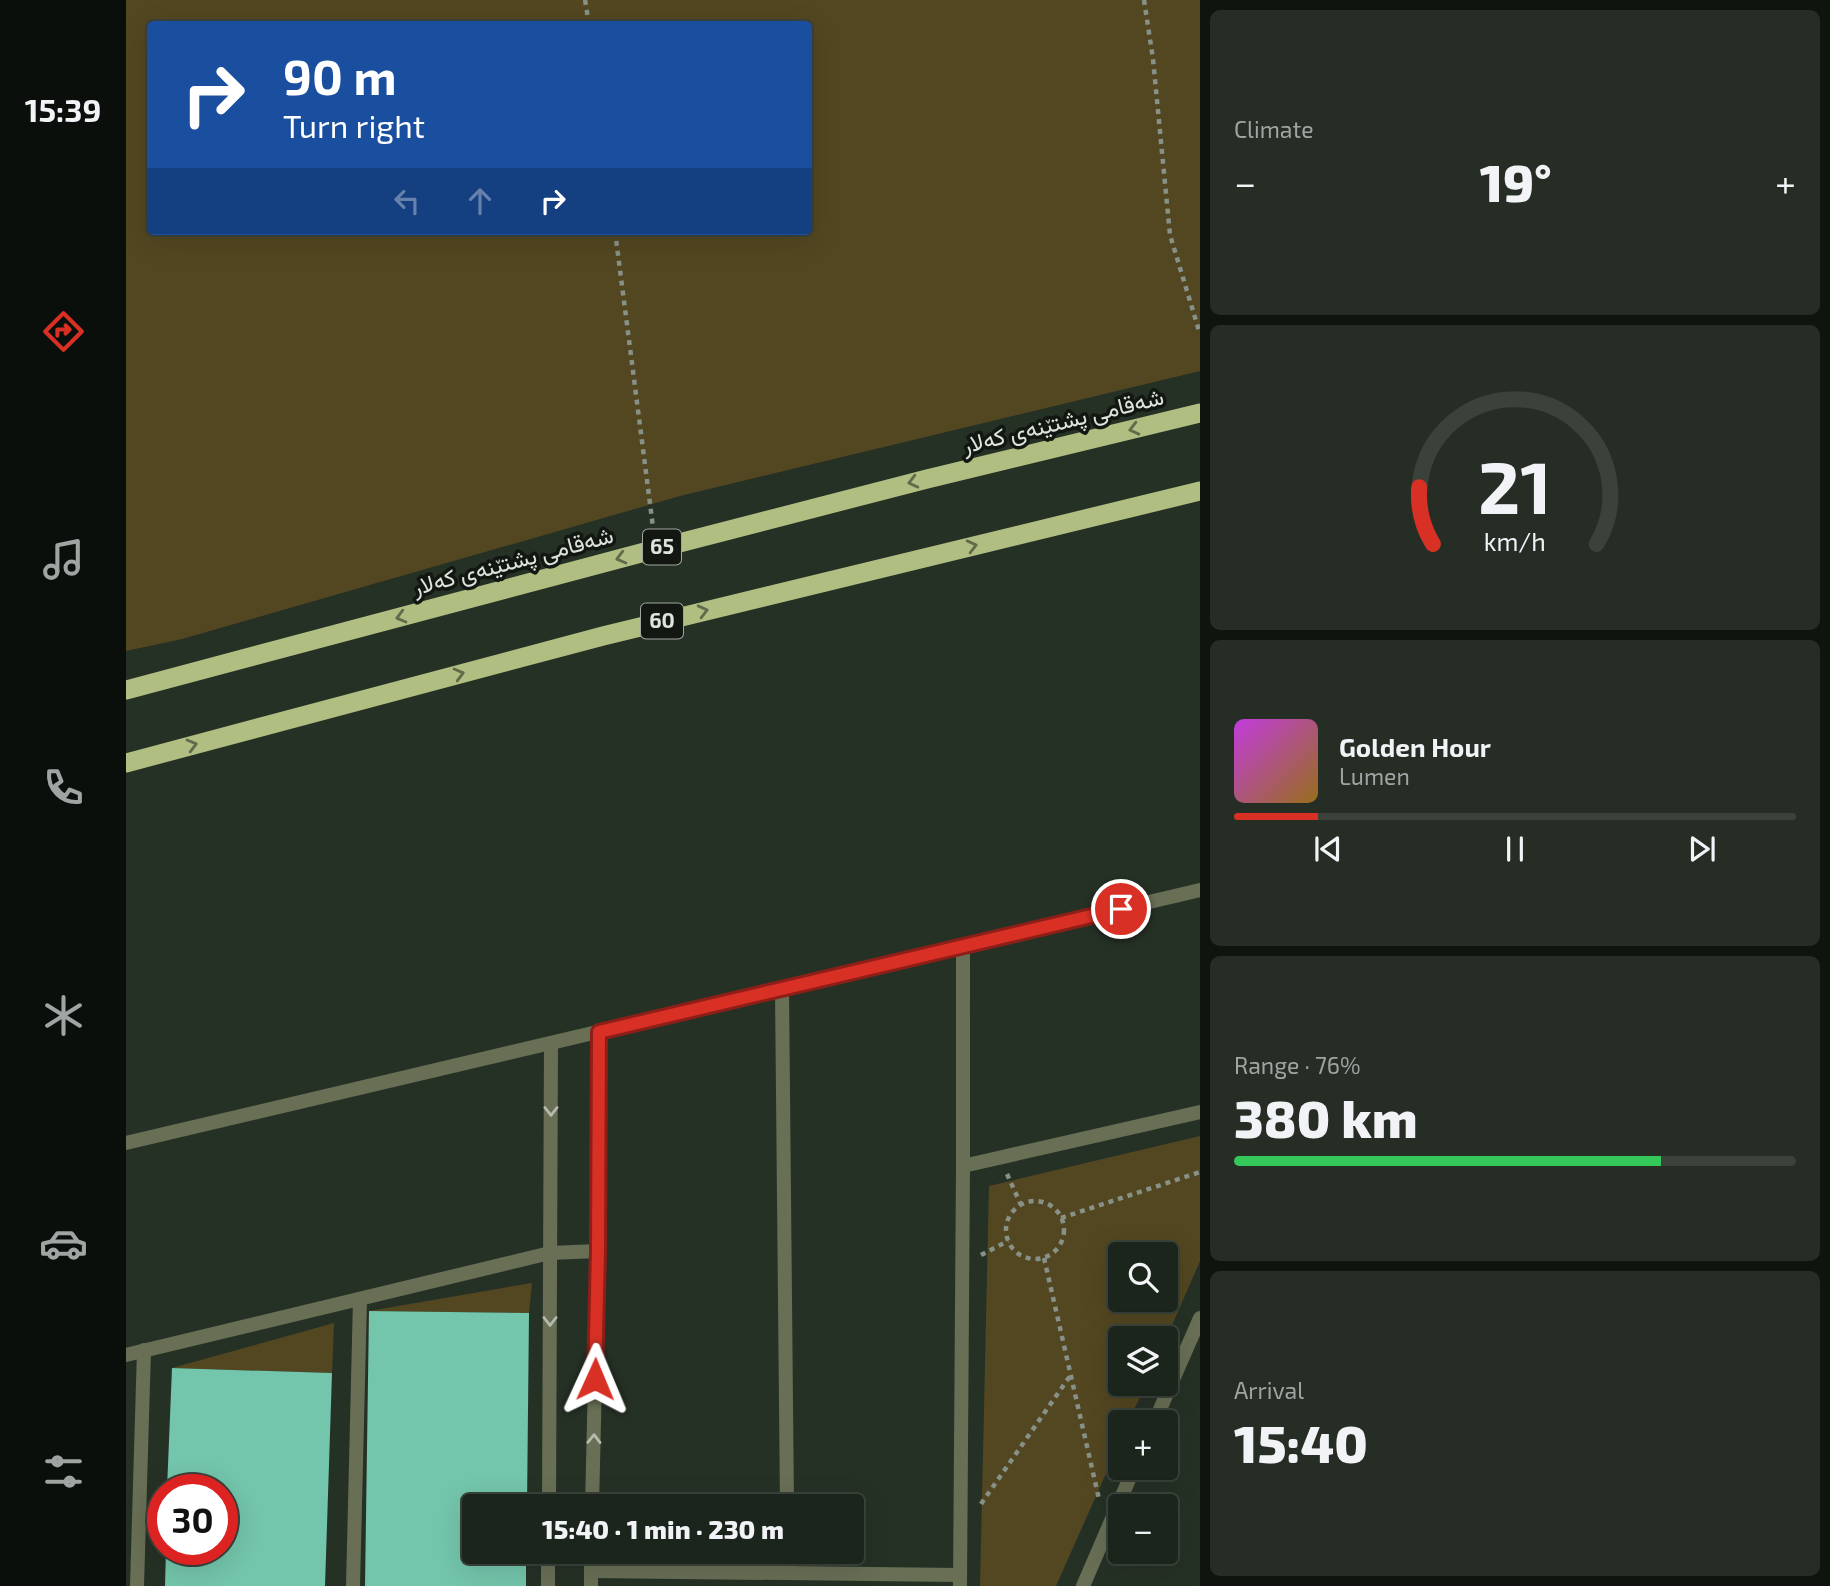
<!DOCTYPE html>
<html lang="en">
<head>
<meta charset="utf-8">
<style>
  :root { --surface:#1c251c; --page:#252d25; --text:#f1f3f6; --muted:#a0a5a3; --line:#3a423b; --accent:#d93025 }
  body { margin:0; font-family:"Exo 2",Vazirmatn,sans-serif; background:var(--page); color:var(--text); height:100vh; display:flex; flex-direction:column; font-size:26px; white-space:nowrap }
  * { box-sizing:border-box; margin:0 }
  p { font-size:23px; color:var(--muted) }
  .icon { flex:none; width:38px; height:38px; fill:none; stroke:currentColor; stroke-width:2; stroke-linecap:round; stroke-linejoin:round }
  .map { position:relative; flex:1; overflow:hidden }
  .side { display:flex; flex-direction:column; gap:10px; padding:10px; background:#0f140f; width:630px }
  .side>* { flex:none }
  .guide { position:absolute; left:21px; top:21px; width:665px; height:214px; border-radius:7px; box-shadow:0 7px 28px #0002,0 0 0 2px var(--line); background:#1a4fa0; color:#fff; overflow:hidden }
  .tools { position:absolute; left:982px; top:1242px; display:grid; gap:14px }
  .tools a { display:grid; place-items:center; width:70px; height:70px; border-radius:7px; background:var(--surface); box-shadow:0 7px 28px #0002,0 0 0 2px var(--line); font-size:35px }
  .speed { position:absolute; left:21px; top:1474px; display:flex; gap:14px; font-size:35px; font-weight:700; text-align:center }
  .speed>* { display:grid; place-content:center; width:91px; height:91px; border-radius:50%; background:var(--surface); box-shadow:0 7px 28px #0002,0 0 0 2px var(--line); line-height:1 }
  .speed .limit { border:10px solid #d22; background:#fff; color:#111 }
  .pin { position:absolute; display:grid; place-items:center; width:60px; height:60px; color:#fff; margin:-30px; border:4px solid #fff; border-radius:50%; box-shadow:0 2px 7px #0007 }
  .me { position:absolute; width:77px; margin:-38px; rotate:1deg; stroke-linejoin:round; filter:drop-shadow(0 0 5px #0008) }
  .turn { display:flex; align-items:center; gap:24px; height:147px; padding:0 21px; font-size:32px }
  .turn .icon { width:91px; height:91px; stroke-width:2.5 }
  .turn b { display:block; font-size:49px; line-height:60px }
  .lanes { display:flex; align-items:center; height:66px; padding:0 21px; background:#0003; justify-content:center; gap:35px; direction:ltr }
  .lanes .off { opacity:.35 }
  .big { font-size:52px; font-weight:800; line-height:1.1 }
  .side .tile { flex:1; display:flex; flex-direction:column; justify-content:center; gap:10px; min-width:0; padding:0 24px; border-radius:10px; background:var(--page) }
  .side .dial { align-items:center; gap:0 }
  .dial svg { height:182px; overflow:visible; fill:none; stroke:var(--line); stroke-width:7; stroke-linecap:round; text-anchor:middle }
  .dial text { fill:var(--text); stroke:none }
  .song { display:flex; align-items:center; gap:21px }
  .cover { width:84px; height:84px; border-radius:10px; background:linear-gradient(135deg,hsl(290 70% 55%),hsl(40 70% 35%)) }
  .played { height:7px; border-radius:4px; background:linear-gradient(90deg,var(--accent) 15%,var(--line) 15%) }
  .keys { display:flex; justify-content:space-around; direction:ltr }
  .heat { display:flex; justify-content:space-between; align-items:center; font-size:38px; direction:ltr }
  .charge { height:10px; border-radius:5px; background:linear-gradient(90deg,#34c759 76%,var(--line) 0) }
  .trip { position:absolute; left:336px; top:1494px; width:402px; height:70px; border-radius:7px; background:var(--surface); box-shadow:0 7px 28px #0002,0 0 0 2px var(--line); font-weight:800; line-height:70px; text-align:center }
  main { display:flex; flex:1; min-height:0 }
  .dock { display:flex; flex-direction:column; width:126px; justify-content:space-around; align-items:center; background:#0b0f0b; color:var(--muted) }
  .dock .icon { width:49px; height:49px }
  .dock .selected { color:var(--accent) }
  .dock b { font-size:32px; color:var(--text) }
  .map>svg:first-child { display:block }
</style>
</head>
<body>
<main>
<nav class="dock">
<b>15:39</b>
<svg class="icon selected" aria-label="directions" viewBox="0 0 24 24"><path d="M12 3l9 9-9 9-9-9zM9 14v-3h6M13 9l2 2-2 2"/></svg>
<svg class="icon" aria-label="music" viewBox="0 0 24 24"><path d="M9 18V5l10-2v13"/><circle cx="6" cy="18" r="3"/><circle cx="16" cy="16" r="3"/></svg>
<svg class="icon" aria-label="phone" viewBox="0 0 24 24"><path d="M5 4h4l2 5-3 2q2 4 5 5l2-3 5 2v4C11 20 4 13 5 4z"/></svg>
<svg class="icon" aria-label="climate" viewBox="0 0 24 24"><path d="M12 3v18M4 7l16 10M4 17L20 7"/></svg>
<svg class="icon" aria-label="car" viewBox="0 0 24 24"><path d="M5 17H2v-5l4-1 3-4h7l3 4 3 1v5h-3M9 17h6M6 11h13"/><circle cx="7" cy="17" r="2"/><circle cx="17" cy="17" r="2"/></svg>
<svg class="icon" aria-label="filters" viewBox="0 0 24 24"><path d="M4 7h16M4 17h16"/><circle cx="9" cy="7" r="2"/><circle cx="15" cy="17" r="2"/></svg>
</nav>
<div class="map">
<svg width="1074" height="1586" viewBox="0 0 1074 1586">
  <rect width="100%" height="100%" fill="#263126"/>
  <g fill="#534721" fill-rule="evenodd">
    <path d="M 0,0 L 1074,0 L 1074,371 L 554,496 L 56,639 L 0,651 ZM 24,24 L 682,24 L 682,231 L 24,231 Z"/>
    <path d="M 1074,1136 L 1074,1261 L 1040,1339 L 994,1339 L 994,1384 L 1020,1384 L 1002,1423 L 994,1423 L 994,1442 L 930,1586 L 854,1586 L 863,1186 ZM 994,1255 L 1040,1255 L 1040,1300 L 994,1300 Z"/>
    <path d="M 406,1283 L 403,1313 L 243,1311 Z"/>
    <path d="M 208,1323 L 206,1373 L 46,1368 Z"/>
  </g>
  <g fill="#73c5ab">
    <path d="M 243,1311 L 403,1313 L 401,1507 L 348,1507 L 348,1552 L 400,1552 L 400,1586 L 239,1586 Z"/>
    <path d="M 46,1368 L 206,1373 L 199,1586 L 39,1586 L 40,1549 L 96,1549 L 96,1489 L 41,1489 Z"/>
  </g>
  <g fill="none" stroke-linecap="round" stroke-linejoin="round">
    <g stroke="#889188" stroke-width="4.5" stroke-dasharray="5 5" stroke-linecap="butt">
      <path d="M 459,0 L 463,24"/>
      <path d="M 1018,0 L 1027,59 L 1044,235 L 1074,334"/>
      <path d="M 489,231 L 527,527"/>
      <path d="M 881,1174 L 895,1205"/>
      <circle cx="909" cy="1230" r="29"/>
      <path d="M 935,1218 L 1074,1172"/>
      <path d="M 855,1255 L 882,1241"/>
      <path d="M 918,1258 L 973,1499"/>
      <path d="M 855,1504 L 944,1376"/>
    </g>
    <g stroke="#696f55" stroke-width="14">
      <path d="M 656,989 L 661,1507"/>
      <path d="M 0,1143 L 1074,890"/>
      <path d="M 837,1166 L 1074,1112"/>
      <path d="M 0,1355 L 424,1253 L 472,1251"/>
      <path d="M 1028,1423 L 1074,1318"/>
      <path d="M 423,1507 L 425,1043"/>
      <path d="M 466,1507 L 472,1251 L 473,1032"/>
      <path d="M 662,1552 L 662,1573"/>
      <path d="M 465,1571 L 834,1575"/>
      <path d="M 11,1586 L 18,1350"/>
      <path d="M 227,1586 L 234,1299"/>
      <path d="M 422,1586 L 422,1552"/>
      <path d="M 465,1586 L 465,1552"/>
      <path d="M 834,1586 L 837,1166 L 837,946"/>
      <path d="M 957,1586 L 1008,1468"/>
    </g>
    <g stroke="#b0be81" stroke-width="19">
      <path d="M 0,690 L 530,549 L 801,479 L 1074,413"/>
      <path d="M 0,763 L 477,636 L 1074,491"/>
    </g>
  </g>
  <defs><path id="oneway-chevron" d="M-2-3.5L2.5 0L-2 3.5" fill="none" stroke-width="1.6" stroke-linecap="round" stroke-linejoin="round" transform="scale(1.75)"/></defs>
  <g stroke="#616a4a">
    <use href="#oneway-chevron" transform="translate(1008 429) rotate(166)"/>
    <use href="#oneway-chevron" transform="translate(787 482) rotate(166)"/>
    <use href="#oneway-chevron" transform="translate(846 546) rotate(-14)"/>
    <use href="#oneway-chevron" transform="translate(495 558) rotate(165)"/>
    <use href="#oneway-chevron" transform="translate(577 611) rotate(-14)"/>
    <use href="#oneway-chevron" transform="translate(275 617) rotate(165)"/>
    <use href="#oneway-chevron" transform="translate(333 674) rotate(-15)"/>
    <use href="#oneway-chevron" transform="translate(66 745) rotate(-15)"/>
  </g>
  <g stroke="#b4bbad">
    <use href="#oneway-chevron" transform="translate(425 1111) rotate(90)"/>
    <use href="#oneway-chevron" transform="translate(424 1321) rotate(90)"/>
    <use href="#oneway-chevron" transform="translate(468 1439) rotate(-89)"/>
  </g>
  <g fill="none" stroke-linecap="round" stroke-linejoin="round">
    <defs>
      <path id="route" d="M 469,1379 L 472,1251 L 473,1032 L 995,909"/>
    </defs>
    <use href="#route" stroke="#8d1f18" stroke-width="18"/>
    <use href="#route" stroke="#d93025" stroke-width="12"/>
  </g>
  <g text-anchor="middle" stroke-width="7" stroke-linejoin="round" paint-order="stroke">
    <g fill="#121712" stroke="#a0a6a0" stroke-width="2">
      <rect x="517" y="529.5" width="38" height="35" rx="5"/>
      <rect x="515" y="603.5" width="42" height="35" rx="5"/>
    </g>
    <g font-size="21" font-weight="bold" fill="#dde4dd">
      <text x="536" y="554">65</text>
      <text x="536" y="628">60</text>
    </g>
    <g font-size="23" fill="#dde4dd" stroke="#121712">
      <text transform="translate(937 421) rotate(-14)" y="8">شەقامی پشتێنەی کەلار</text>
      <text transform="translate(387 561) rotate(-15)" y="8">شەقامی پشتێنەی کەلار</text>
    </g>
  </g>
</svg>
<div class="tools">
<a><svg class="icon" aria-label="search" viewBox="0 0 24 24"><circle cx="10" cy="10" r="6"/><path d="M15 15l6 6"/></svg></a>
<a><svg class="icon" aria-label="layers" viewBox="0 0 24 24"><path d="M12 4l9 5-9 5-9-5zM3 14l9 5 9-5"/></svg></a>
<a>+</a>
<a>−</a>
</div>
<div class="speed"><div class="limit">30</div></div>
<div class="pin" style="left:995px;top:909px;background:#d93025"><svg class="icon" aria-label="arrive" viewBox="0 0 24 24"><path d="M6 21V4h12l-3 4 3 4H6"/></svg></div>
<svg class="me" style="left:469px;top:1379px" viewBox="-20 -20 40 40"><path d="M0-17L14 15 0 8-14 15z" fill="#d93025" stroke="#fff" stroke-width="4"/></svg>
<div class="trip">15:40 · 1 min · 230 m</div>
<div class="guide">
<div class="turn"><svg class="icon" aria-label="right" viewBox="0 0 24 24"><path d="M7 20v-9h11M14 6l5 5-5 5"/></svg><div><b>90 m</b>Turn right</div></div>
<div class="lanes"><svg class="icon off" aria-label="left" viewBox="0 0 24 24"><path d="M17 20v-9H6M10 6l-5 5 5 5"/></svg><svg class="icon off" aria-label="ahead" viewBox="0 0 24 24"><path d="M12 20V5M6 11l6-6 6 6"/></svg><svg class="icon" aria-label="right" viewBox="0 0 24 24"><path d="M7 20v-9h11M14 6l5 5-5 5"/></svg></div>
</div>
</div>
<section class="side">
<div class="tile"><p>Climate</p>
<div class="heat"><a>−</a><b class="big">19°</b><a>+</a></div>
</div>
<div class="tile dial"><svg viewBox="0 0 100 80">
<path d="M14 69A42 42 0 1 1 86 69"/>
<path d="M14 69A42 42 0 0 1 8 44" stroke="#d93025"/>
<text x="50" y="56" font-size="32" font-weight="700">21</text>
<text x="50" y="72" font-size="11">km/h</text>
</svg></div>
<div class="tile">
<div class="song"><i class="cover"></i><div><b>Golden Hour</b><p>Lumen</p></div></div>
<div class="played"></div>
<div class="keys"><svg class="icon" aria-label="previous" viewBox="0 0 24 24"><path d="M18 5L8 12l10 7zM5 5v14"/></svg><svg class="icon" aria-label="pause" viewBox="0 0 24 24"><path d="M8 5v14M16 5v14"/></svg><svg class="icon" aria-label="next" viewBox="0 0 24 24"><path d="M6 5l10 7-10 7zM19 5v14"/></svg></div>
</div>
<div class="tile"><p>Range · 76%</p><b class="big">380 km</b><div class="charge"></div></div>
<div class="tile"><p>Arrival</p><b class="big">15:40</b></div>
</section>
</main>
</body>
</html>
